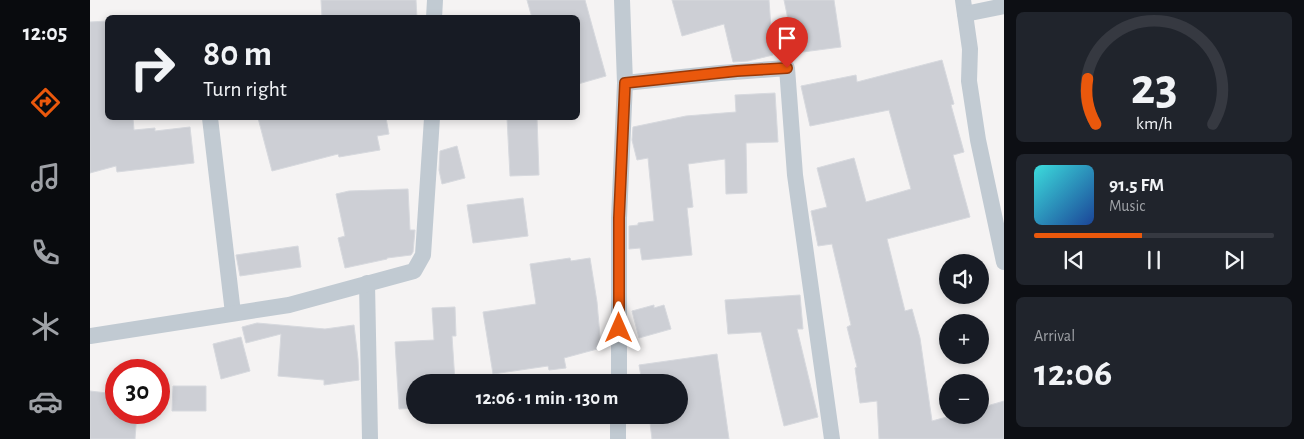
<!DOCTYPE html>
<html lang="en">
<head>
<meta charset="utf-8">
<style>
  :root { --surface:#171b24; --page:#20242c; --text:#f1f3f6; --muted:#9ea1a6; --line:#363941; --accent:#ea580c }
  body { margin:0; font-family:"Alegreya Sans",sans-serif; background:var(--page); color:var(--text); height:100vh; display:flex; flex-direction:column; font-size:19px; white-space:nowrap }
  * { box-sizing:border-box; margin:0 }
  p { font-size:16px; color:var(--muted) }
  .icon { flex:none; width:28px; height:28px; fill:none; stroke:currentColor; stroke-width:2; stroke-linecap:round; stroke-linejoin:round }
  .map { position:relative; flex:1; overflow:hidden }
  .side { display:flex; flex-direction:column; gap:12px; padding:12px; background:#0d0f14; width:300px }
  .side>* { flex:none }
  .top-card { position:absolute; left:15px; top:15px; width:475px; height:105px; border-radius:8px; box-shadow:0 2px 8px #0003; background:#171b24; color:var(--text); overflow:hidden }
  .tools { position:absolute; left:849px; top:254px; display:grid; gap:10px }
  .tools a { display:grid; place-items:center; width:50px; height:50px; border-radius:50%; background:var(--surface); box-shadow:0 2px 8px #0003; font-size:25px }
  .speed { position:absolute; left:15px; top:359px; display:flex; gap:10px; font-size:25px; font-weight:700; text-align:center }
  .speed>* { display:grid; place-content:center; width:65px; height:65px; border-radius:50%; background:var(--surface); box-shadow:0 2px 8px #0003; line-height:1 }
  .speed .limit { border:8px solid #d22; background:#fff; color:#111 }
  .pin { position:absolute; display:grid; place-items:center; width:42px; height:42px; color:#fff; margin:-51px -21px; border-radius:50% 50% 50% 0; rotate:-45deg; box-shadow:0 0 5px #0007 }
  .pin .icon { rotate:45deg }
  .me { position:absolute; width:55px; margin:-28px; rotate:0deg; stroke-linejoin:round; filter:drop-shadow(0 0 4px #0008) }
  .turn { display:flex; align-items:center; gap:18px; height:105px; padding:0 15px; font-size:22px }
  .turn .icon { width:65px; height:65px; stroke-width:2.5 }
  .turn b { display:block; font-size:35px; line-height:42px }
  .big { font-size:38px; font-weight:700; line-height:1.1 }
  .side .card { flex:1; display:flex; flex-direction:column; justify-content:center; gap:8px; min-width:0; padding:0 18px; border-radius:8px; background:var(--page) }
  .side .dial { align-items:center; gap:0 }
  .dial svg { height:130px; overflow:visible; fill:none; stroke:var(--line); stroke-width:7; stroke-linecap:round; text-anchor:middle }
  .dial text { fill:var(--text); stroke:none }
  .song { display:flex; align-items:center; gap:15px }
  .cover { width:60px; height:60px; border-radius:8px; background:linear-gradient(135deg,hsl(180 70% 55%),hsl(220 70% 35%)) }
  .played { height:5px; border-radius:2px; background:linear-gradient(90deg,var(--accent) 45%,var(--line) 45%) }
  .keys { display:flex; justify-content:space-around; direction:ltr }
  .trip { position:absolute; left:316px; top:374px; width:282px; height:50px; border-radius:25px; background:var(--surface); box-shadow:0 2px 8px #0003; font-weight:700; line-height:50px; text-align:center }
  main { display:flex; flex:1; min-height:0 }
  .dock { display:flex; flex-direction:column; width:90px; justify-content:space-around; align-items:center; background:#090b0e; color:var(--muted) }
  .dock .icon { width:35px; height:35px }
  .dock .selected { color:var(--accent) }
  .dock b { font-size:22px; color:var(--text) }
  .map>svg:first-child { display:block }
</style>
</head>
<body>
<main>
<nav class="dock">
<b>12:05</b>
<svg class="icon selected" aria-label="directions" viewBox="0 0 24 24"><path d="M12 3l9 9-9 9-9-9zM9 14v-3h6M13 9l2 2-2 2"/></svg>
<svg class="icon" aria-label="music" viewBox="0 0 24 24"><path d="M9 18V5l10-2v13"/><circle cx="6" cy="18" r="3"/><circle cx="16" cy="16" r="3"/></svg>
<svg class="icon" aria-label="phone" viewBox="0 0 24 24"><path d="M5 4h4l2 5-3 2q2 4 5 5l2-3 5 2v4C11 20 4 13 5 4z"/></svg>
<svg class="icon" aria-label="climate" viewBox="0 0 24 24"><path d="M12 3v18M4 7l16 10M4 17L20 7"/></svg>
<svg class="icon" aria-label="car" viewBox="0 0 24 24"><path d="M5 17H2v-5l4-1 3-4h7l3 4 3 1v5h-3M9 17h6M6 11h13"/><circle cx="7" cy="17" r="2"/><circle cx="17" cy="17" r="2"/></svg>
</nav>
<div class="map">
<svg width="914" height="439" viewBox="0 0 914 439">
  <rect width="100%" height="100%" fill="#f5f3f3"/>
  <g fill="#cdcfd5" stroke="#d7d9de">
    <path d="M 231,0 L 326,0 L 327,18 L 232,18 Z"/>
    <path d="M 437,0 L 495,0 L 516,76 L 488,84 L 488,18 L 442,18 Z"/>
    <path d="M 582,0 L 679,0 L 683,55 L 658,61 L 643,62 L 634,24 L 592,36 Z"/>
    <path d="M 694,0 L 744,0 L 751,47 L 705,53 Z"/>
    <path d="M 18,21 L 18,118 L 43,118 L 44,130 L 65,128 L 65,131 L 100,127 L 104,163 L 27,172 L 26,166 L 0,173 L 0,22 Z"/>
    <path d="M 852,60 L 864,104 L 861,105 L 874,152 L 863,155 L 880,217 L 797,239 L 815,311 L 822,309 L 830,338 L 842,421 L 864,415 L 890,415 L 890,408 L 914,401 L 914,439 L 789,439 L 787,401 L 770,403 L 765,368 L 767,367 L 757,327 L 761,325 L 742,244 L 728,246 L 721,211 L 737,207 L 727,168 L 764,158 L 776,202 L 821,189 L 799,110 L 720,126 L 711,86 L 766,75 L 767,82 Z"/>
    <path d="M 685,93 L 688,142 L 656,143 L 657,193 L 636,194 L 635,159 L 598,164 L 603,207 L 597,208 L 602,255 L 552,260 L 550,248 L 539,249 L 539,226 L 548,225 L 548,223 L 564,221 L 558,158 L 547,160 L 542,140 L 543,127 L 596,116 L 646,112 L 645,95 Z"/>
    <path d="M 168,118 L 296,118 L 299,134 L 287,136 L 290,150 L 249,157 L 248,154 L 182,171 Z"/>
    <path d="M 417,118 L 447,118 L 449,175 L 420,176 Z"/>
    <path d="M 367,146 L 375,178 L 352,184 L 349,170 L 350,151 Z"/>
    <path d="M 318,189 L 320,230 L 325,230 L 323,252 L 321,255 L 297,258 L 297,259 L 255,268 L 248,238 L 255,236 L 246,194 L 259,191 Z"/>
    <path d="M 433,198 L 438,236 L 383,243 L 377,205 Z"/>
    <path d="M 208,246 L 211,267 L 150,276 L 146,255 Z"/>
    <path d="M 480,258 L 481,261 L 500,258 L 507,302 L 511,348 L 474,358 L 476,368 L 459,370 L 458,366 L 403,374 L 393,312 L 446,304 L 440,264 Z"/>
    <path d="M 710,295 L 713,329 L 707,329 L 728,417 L 694,426 L 671,332 L 638,334 L 635,300 Z"/>
    <path d="M 564,305 L 564,308 L 574,305 L 581,329 L 549,338 L 542,311 Z"/>
    <path d="M 365,307 L 366,336 L 362,336 L 365,382 L 325,382 L 325,408 L 309,409 L 305,342 L 344,340 L 342,308 Z"/>
    <path d="M 167,323 L 235,329 L 264,325 L 268,359 L 269,380 L 234,385 L 234,380 L 188,376 L 191,334 L 156,343 L 152,327 Z"/>
    <path d="M 151,337 L 160,371 L 131,379 L 123,344 Z"/>
    <path d="M 627,354 L 639,439 L 562,439 L 559,415 L 590,415 L 590,382 L 552,382 L 549,365 Z"/>
    <path d="M 83,386 L 116,386 L 116,411 L 82,411 Z"/>
    <path d="M 0,391 L 26,394 L 26,412 L 47,412 L 45,439 L 0,439 Z"/>
  </g>
  <g fill="none" stroke-linecap="round" stroke-linejoin="round">
    <g stroke="#c1cad2" stroke-width="16">
      <path d="M 873,0 L 880,49 L 879,81 L 888,140 L 914,262"/>
      <path d="M 875,14 L 914,6"/>
      <path d="M 344,18 L 345,0"/>
      <path d="M 535,83 L 630,73 L 697,68 L 705,175 L 742,439"/>
      <path d="M 120,118 L 143,313"/>
      <path d="M 277,283 L 280,439"/>
      <path d="M 0,336 L 199,305 L 324,271 L 333,255 L 342,118"/>
      <path d="M 529,382 L 529,218 L 535,83 L 532,0"/>
      <path d="M 528,439 L 528,415"/>
    </g>
  </g>
  <g fill="none" stroke-linecap="round" stroke-linejoin="round">
    <defs>
      <path id="route" d="M 529,328 L 529,218 L 535,83 L 647,71 L 697,68"/>
    </defs>
    <use href="#route" stroke="#983908" stroke-width="12"/>
    <use href="#route" stroke="#ea580c" stroke-width="9"/>
  </g>
</svg>
<div class="tools">
<a><svg class="icon" aria-label="sound" viewBox="0 0 24 24"><path d="M4 9h4l5-4v14l-5-4H4zM17 9q2 3 0 6"/></svg></a>
<a>+</a>
<a>−</a>
</div>
<div class="speed"><div class="limit">30</div></div>
<div class="pin" style="left:697px;top:68px;background:#d93025"><svg class="icon" aria-label="arrive" viewBox="0 0 24 24"><path d="M6 21V4h12l-3 4 3 4H6"/></svg></div>
<svg class="me" style="left:529px;top:328px" viewBox="-20 -20 40 40"><path d="M0-17L14 15 0 8-14 15z" fill="#ea580c" stroke="#fff" stroke-width="4"/></svg>
<div class="trip">12:06 · 1 min · 130 m</div>
<div class="top-card">
<div class="turn"><svg class="icon" aria-label="right" viewBox="0 0 24 24"><path d="M7 20v-9h11M14 6l5 5-5 5"/></svg><div><b>80 m</b>Turn right</div></div>
</div>
</div>
<section class="side">
<div class="card dial"><svg viewBox="0 0 100 80">
<path d="M14 69A42 42 0 1 1 86 69"/>
<path d="M14 69A42 42 0 0 1 9 41" stroke="#ea580c"/>
<text x="50" y="56" font-size="32" font-weight="700">23</text>
<text x="50" y="72" font-size="11">km/h</text>
</svg></div>
<div class="card">
<div class="song"><i class="cover"></i><div><b>91.5 FM</b><p>Music</p></div></div>
<div class="played"></div>
<div class="keys"><svg class="icon" aria-label="previous" viewBox="0 0 24 24"><path d="M18 5L8 12l10 7zM5 5v14"/></svg><svg class="icon" aria-label="pause" viewBox="0 0 24 24"><path d="M8 5v14M16 5v14"/></svg><svg class="icon" aria-label="next" viewBox="0 0 24 24"><path d="M6 5l10 7-10 7zM19 5v14"/></svg></div>
</div>
<div class="card"><p>Arrival</p><b class="big">12:06</b></div>
</section>
</main>
</body>
</html>
